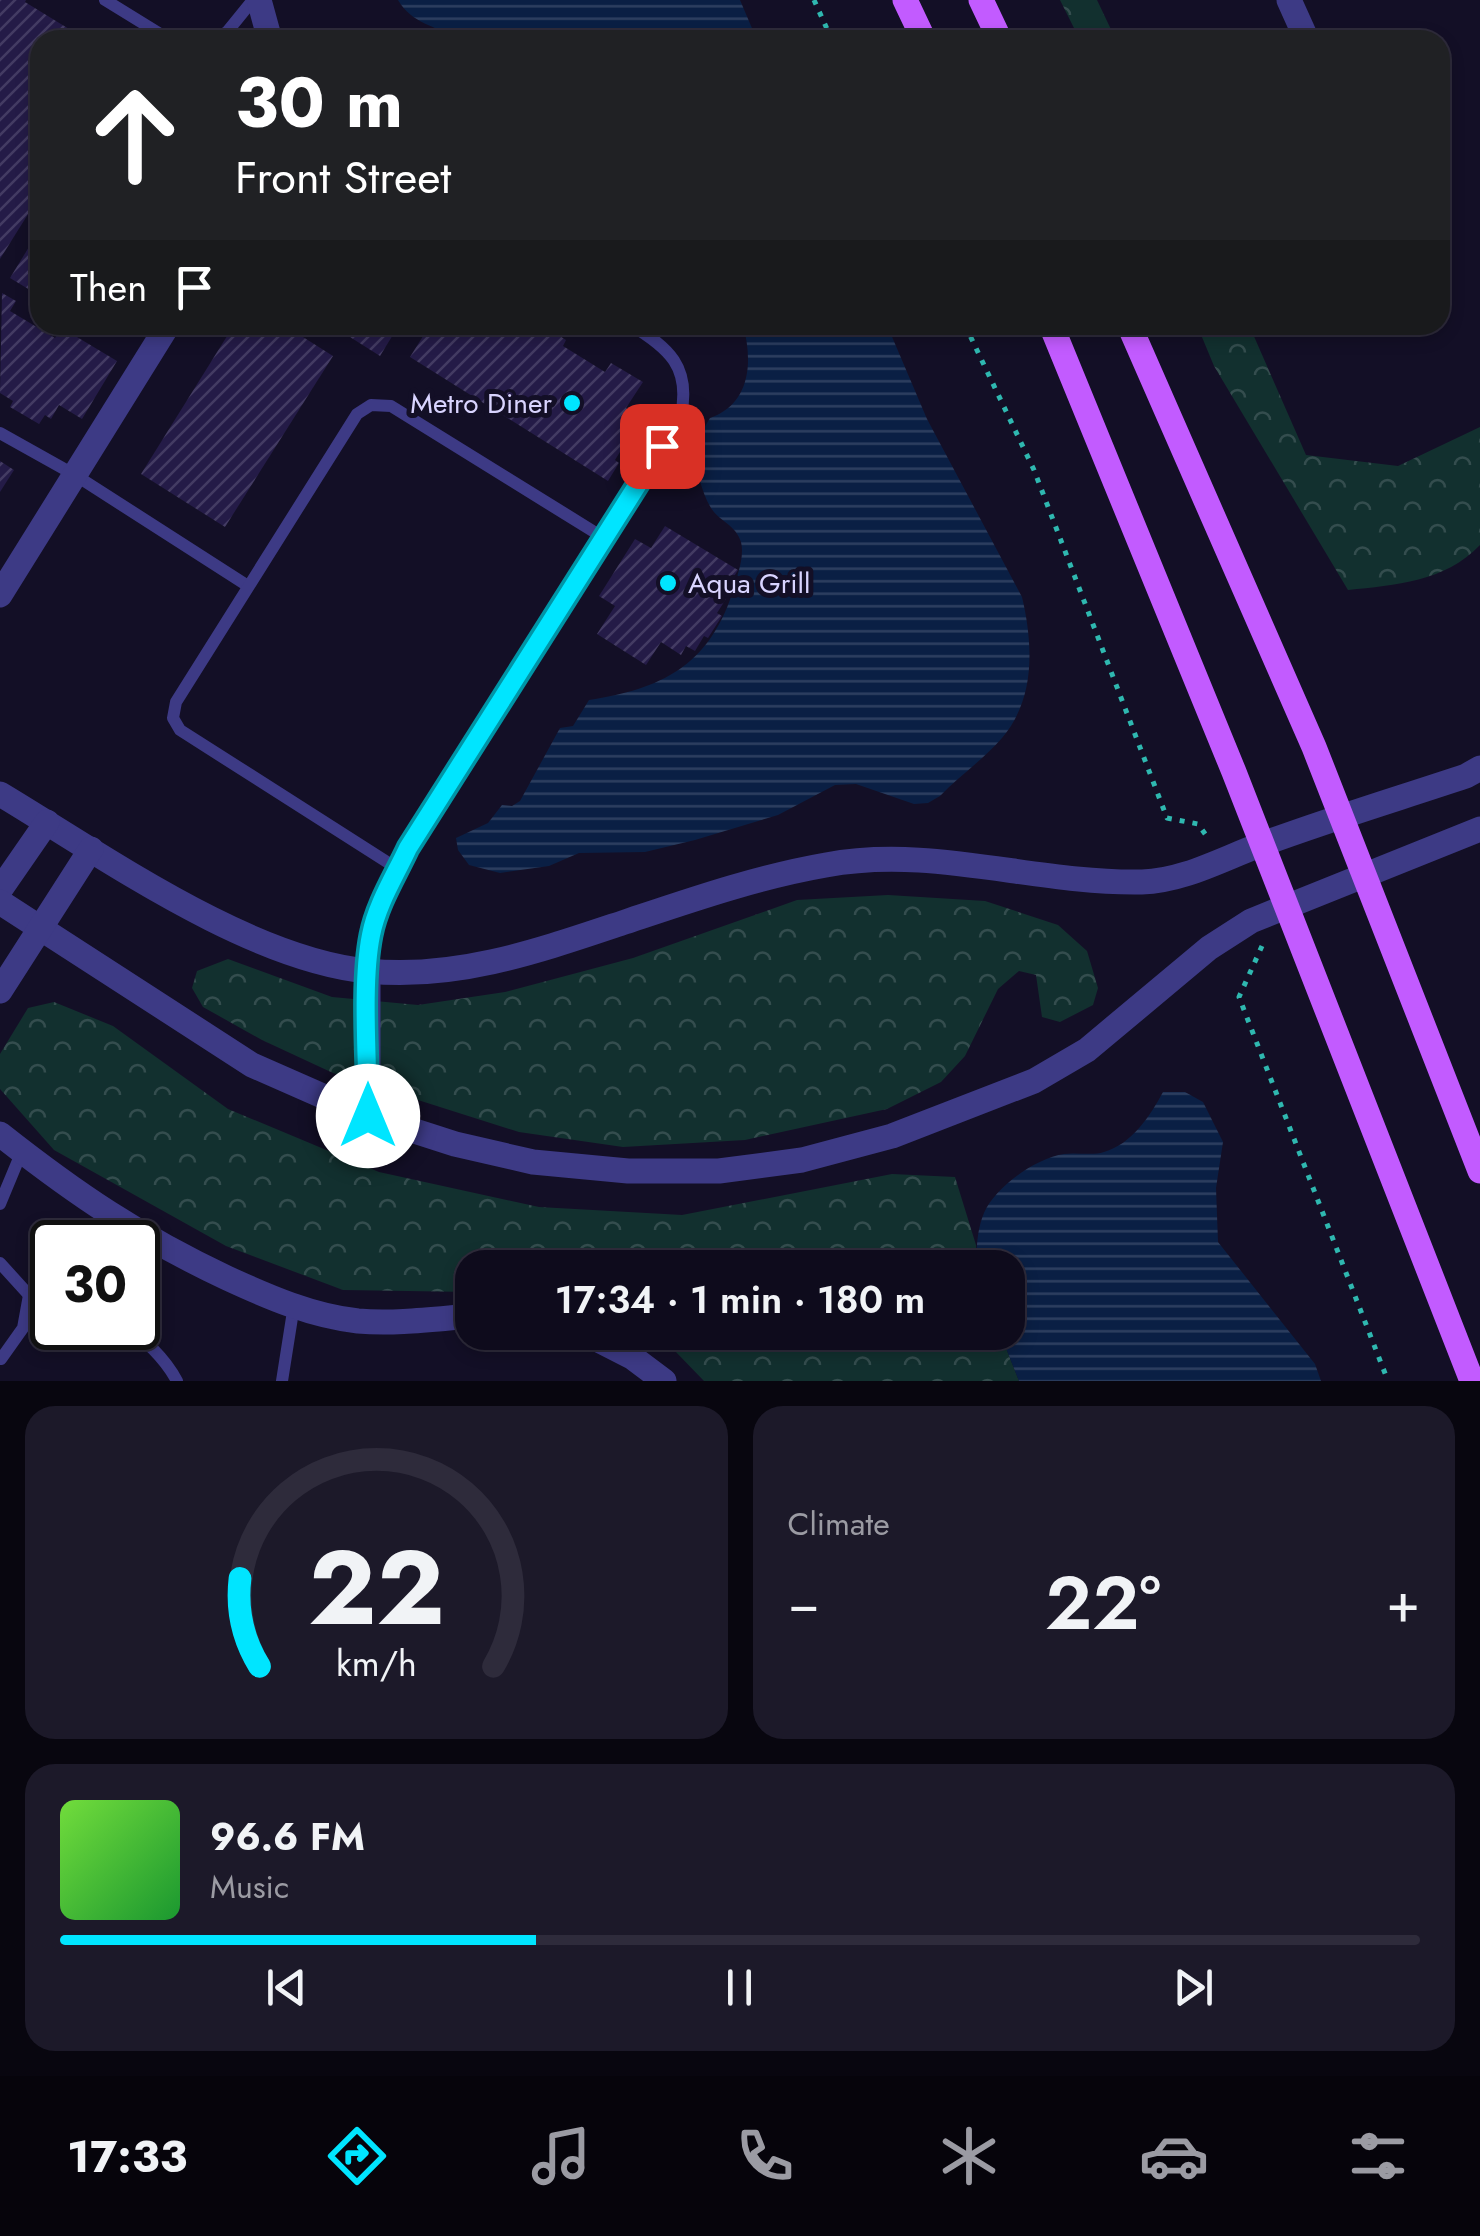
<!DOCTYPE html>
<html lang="en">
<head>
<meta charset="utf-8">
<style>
  :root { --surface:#0e0b1c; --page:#1c1929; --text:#f1f3f6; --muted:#9b9ba3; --line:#2e2b3b; --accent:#00e5ff }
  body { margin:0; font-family:Jost,sans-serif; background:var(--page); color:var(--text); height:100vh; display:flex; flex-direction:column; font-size:38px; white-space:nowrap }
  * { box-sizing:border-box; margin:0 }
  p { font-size:32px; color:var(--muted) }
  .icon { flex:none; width:55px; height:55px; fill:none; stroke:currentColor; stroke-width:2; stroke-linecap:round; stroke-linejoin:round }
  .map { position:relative; height:1381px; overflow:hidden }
  .details { display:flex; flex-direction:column; gap:25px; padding:25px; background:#08060f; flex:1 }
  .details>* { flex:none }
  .hud { position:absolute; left:30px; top:30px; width:1420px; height:305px; border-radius:30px; box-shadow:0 5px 15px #0003,0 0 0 2px var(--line); background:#202124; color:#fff; overflow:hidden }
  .speed { position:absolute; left:30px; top:1220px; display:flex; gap:20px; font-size:50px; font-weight:700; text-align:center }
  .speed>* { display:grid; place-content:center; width:130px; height:130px; border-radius:50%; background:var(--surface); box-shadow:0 5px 15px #0003,0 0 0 2px var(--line); line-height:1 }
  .speed .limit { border:5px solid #111; border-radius:15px; background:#fff; color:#111 }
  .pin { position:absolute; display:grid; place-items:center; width:85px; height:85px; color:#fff; margin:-42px; border-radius:20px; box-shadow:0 5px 15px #0006 }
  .me { position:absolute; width:110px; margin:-55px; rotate:0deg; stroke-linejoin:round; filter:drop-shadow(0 0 8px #0008) }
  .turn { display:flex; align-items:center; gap:35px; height:210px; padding:0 40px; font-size:45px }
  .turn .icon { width:130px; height:130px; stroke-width:2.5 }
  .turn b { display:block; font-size:70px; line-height:85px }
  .then { display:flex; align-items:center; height:95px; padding:0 40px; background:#0003; gap:20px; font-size:38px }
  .big { font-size:75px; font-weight:600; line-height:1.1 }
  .details .tile { flex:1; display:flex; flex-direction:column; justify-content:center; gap:15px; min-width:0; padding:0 35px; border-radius:30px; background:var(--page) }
  .details .dial { align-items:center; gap:0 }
  .dial svg { height:260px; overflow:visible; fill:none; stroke:var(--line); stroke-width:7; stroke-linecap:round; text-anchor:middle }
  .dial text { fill:var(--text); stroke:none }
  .song { display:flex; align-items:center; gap:30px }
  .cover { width:120px; height:120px; border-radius:15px; background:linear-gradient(135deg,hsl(100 70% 55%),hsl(130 70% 35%)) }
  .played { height:10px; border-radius:5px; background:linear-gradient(90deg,var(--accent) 35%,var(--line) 35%) }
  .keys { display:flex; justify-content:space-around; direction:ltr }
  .heat { display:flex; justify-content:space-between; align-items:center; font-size:55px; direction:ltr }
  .details .tiles { flex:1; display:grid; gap:25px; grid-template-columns:1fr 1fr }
  .tile:last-child { grid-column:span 2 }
  .trip { position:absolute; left:455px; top:1250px; width:570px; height:100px; border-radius:30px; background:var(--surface); box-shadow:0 5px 15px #0003,0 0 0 2px var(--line); font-weight:600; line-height:100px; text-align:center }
  .tab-bar { display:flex; height:160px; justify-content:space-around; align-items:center; background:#06040b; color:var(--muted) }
  .tab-bar .icon { width:70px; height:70px }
  .tab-bar .active { color:var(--accent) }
  .tab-bar b { font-size:45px; color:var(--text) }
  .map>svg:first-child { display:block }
</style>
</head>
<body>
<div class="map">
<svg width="1480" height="1381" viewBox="0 0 1480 1381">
  <defs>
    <pattern id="forest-crowns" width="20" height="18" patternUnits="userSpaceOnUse" patternTransform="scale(2.5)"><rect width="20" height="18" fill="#12302f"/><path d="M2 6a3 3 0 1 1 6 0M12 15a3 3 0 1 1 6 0" fill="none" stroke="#344d4e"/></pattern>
    <pattern id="water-rules" width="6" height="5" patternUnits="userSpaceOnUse" patternTransform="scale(2.5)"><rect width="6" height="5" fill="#0a1f44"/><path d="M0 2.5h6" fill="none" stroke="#2d3f60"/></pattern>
    <pattern id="building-hatch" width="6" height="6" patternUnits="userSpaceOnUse" patternTransform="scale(2.5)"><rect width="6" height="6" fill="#241b47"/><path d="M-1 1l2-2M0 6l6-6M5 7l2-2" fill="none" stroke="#433b63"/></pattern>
  </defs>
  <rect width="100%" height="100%" fill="#130f26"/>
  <g fill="url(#forest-crowns)">
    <path d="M 1060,0 L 1097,0 L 1116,40 L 1080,40 Z"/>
    <path d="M 1197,325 L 1249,325 L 1306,455 L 1398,466 L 1480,427 L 1480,545 C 1445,582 1395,585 1348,590 L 1214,366 Z"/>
    <path d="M 888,895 L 985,901 L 1058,925 L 1087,951 L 1098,988 L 1093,1005 L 1060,1022 L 1042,1017 L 1036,975 L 1019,971 L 998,989 L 965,1056 L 941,1082 L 887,1109 L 745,1140 L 623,1147 L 519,1132 L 333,1073 L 262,1040 L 203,1007 L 192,988 L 197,971 L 228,959 L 332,997 L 418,1005 L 505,992 L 633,958 L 797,900 Z"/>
    <path d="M 54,1002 L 113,1026 L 228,1109 L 379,1172 L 539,1207 L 682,1215 L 892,1174 L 955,1177 L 976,1245 L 977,1267 L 472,1268 L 472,1292 L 343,1290 L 226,1246 L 54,1150 L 0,1089 L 0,1054 L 28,1008 Z"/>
    <path d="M 632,1333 L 1000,1333 L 1019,1381 L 704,1381 L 675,1351 Z"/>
  </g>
  <g fill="url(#water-rules)">
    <path d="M 398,0 L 740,0 L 757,40 L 459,40 C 435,25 412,24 398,0 Z"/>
    <path d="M 743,325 L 887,325 L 927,419 L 1022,597 C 1033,644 1036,698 1002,738 C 984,759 959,776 940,796 L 928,803 L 914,804 L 856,784 L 835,785 L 778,815 L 695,840 L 645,852 L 579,853 L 549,866 L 500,873 L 469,865 L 458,850 L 456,838 L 488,823 L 502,805 L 512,806 L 520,801 L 560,728 L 573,726 L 589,700 C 661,689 708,666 732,594 C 736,578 745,558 741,542 C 736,525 719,521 711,508 C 701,492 697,468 691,450 L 710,418 C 751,404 753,361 743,325 Z"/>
    <path d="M 1163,1092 L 1185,1092 L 1203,1102 L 1223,1142 L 1216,1188 L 1218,1242 L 1315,1364 L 1321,1381 L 1019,1381 L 1000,1333 L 1008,1332 L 1008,1268 L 977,1267 C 976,1249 977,1230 984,1213 C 995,1187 1036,1158 1064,1154 C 1077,1152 1092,1156 1104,1152 C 1132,1144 1150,1116 1163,1092 Z"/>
  </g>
  <g fill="url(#building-hatch)">
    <path d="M 0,0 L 26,0 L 25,2 L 87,40 L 40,40 L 40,195 L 0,259 Z"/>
    <path d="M 40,229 L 40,296 L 10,278 Z"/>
    <path d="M 2,293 L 16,301 L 10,311 L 55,338 L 62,328 L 117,361 L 82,419 L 59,405 L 51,419 L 45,415 L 39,424 L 10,407 L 13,401 L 0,393 Z"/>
    <path d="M 234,325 L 284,325 L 333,356 L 225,527 L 141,474 Z"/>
    <path d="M 331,325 L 399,325 L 380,356 Z"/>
    <path d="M 430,325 L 529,325 L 540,332 L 544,326 L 566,340 L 563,346 L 605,372 L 611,363 L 643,382 L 626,408 L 641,418 L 615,460 L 619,463 L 608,481 L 410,357 Z"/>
    <path d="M 0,461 L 14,470 L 0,492 Z"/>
    <path d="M 665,526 L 738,570 L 721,597 L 726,599 L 717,613 L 722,616 L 708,638 L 704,636 L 695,651 L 686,646 L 681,655 L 661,642 L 646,665 L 597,634 L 615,606 L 599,596 L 635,539 L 651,548 Z"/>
  </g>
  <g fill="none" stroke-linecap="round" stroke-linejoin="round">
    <g stroke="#2fb8b0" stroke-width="5" stroke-dasharray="5 8" stroke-linecap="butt">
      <path d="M 814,0 L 832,40"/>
      <path d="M 965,325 L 1034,470 L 1167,818 L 1198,824 L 1208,838"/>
      <path d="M 1262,946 L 1239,997 L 1388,1381"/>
    </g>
    <g stroke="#3d3a85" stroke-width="12">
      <path d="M 105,0 L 170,40"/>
      <path d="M 213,40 L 227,32 L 253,0"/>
      <path d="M 0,433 L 75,475 L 248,586"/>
      <path d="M 398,869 L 180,730 L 173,718 L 176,702 L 357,414 L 371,405 L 391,406 L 604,538"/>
      <path d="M 368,971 C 372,922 387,891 409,848 L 681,415 C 691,367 669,348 631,325"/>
      <path d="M 0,1204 L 22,1151"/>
      <path d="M 0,1263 L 29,1295 L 52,1304"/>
      <path d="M 121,1328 C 142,1333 167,1362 177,1381"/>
      <path d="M 1,1359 L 23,1328 L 29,1295"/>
      <path d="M 282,1381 L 294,1305"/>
    </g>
    <g stroke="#3d3a85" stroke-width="25">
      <path d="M 259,0 L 270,40"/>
      <path d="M 1289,0 L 1307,40"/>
      <path d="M 0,595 L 168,325"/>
      <path d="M 0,794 C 102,855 249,960 368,971 C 457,980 541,950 625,922 C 691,900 757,877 826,865 C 932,845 1035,884 1142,882 C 1183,881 1222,859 1260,845 C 1327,820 1397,799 1466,776 L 1480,768"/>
      <path d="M 0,890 L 47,822"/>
      <path d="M 0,902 L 252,1065 L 368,1116 L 455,1144 L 533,1162 L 628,1171 L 719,1171 L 802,1160 L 892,1136 L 1034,1081 L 1087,1050 L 1209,948 L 1251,921 L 1480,829"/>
      <path d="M 0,991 L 91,849"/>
      <path d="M 368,1116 L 368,971"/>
      <path d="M 0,1134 C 76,1194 138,1236 227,1278 C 268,1297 312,1316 358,1321 C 396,1324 434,1319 472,1316"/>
      <path d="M 583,1332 L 632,1357 L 664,1381"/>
    </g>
    <g stroke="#c25bff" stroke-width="25">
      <path d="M 905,0 L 924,40"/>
      <path d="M 981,0 L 1000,40"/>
      <path d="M 1051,325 L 1234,772 L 1472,1381"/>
      <path d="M 1129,325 L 1314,747 L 1480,1171"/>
    </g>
  </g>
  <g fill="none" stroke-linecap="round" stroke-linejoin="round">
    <defs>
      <path id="route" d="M 368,1116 C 368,1063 361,985 371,935 C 377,904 395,876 408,848 L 662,446"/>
    </defs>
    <use href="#route" stroke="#0095a6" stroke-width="25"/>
    <use href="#route" stroke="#00e5ff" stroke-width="18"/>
  </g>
  <g fill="#00e5ff" stroke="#130f26" stroke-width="4">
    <circle cx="572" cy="403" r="10"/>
    <circle cx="668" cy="583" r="10"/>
  </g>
  <g text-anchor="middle" stroke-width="10" stroke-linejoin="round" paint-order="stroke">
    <g font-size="28" fill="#d9d4ff" stroke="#130f26" text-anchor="end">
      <text x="552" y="413">Metro Diner</text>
      <text x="688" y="593" text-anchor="start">Aqua Grill</text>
    </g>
  </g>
</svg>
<div class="speed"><div class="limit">30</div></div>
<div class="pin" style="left:662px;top:446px;background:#d93025"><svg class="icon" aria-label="arrive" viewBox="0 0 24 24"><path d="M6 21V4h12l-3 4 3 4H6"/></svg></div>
<svg class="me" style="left:368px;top:1116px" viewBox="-20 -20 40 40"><circle r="19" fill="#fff"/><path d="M0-13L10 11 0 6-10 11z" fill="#00e5ff"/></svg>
<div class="trip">17:34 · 1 min · 180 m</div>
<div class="hud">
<div class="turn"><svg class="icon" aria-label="ahead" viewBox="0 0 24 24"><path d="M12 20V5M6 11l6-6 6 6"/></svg><div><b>30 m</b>Front Street</div></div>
<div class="then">Then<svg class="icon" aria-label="arrive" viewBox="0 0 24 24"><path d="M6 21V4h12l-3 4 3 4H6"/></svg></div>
</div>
</div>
<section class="details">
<div class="tiles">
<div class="tile dial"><svg viewBox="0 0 100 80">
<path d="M14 69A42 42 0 1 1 86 69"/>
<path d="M14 69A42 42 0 0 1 8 42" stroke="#00e5ff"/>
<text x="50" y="56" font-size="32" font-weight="700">22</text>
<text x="50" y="72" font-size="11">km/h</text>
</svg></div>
<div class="tile"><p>Climate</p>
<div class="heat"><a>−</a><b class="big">22°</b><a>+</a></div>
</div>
<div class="tile">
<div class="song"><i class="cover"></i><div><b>96.6 FM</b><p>Music</p></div></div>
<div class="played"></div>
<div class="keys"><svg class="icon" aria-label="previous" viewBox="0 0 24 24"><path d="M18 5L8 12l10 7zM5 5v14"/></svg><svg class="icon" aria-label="pause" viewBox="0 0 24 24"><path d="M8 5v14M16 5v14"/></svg><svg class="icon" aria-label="next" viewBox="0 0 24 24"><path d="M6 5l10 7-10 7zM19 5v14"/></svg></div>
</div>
</div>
</section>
<nav class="tab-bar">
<b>17:33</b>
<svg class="icon active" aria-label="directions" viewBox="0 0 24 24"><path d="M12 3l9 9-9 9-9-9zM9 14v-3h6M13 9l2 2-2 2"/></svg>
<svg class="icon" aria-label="music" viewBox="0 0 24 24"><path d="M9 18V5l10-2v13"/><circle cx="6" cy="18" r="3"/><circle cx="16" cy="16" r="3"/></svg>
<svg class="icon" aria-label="phone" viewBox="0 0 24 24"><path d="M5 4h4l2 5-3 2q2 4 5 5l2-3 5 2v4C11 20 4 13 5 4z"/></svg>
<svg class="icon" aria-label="climate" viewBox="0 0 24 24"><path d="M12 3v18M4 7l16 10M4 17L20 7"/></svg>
<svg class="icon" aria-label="car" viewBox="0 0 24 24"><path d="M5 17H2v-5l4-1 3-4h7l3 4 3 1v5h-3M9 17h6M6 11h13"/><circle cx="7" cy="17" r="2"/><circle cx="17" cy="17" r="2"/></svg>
<svg class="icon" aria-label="filters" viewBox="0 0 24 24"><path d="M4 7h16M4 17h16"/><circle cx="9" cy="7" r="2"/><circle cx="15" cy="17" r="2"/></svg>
</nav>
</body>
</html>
